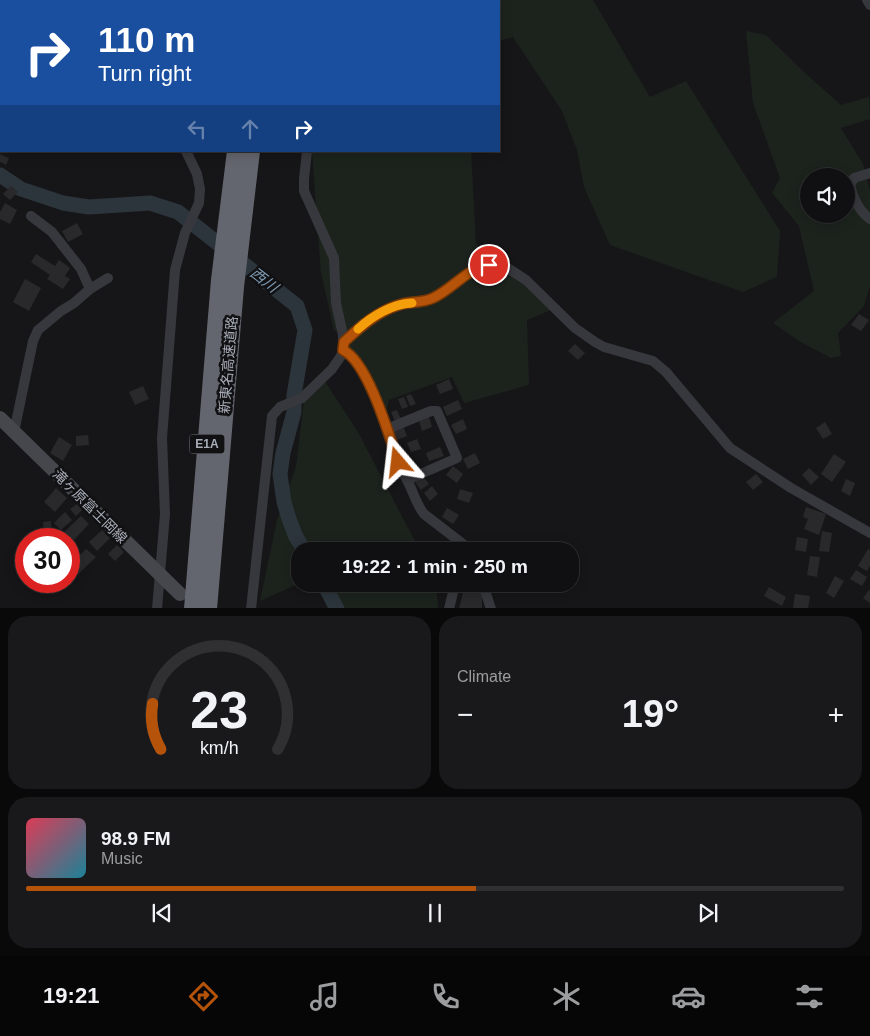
<!DOCTYPE html>
<html lang="en">
<head>
<meta charset="utf-8">
<style>
  :root { --surface:#101012; --page:#19191b; --text:#f1f3f6; --muted:#9c9d9f; --line:#303032; --accent:#b45309 }
  body { margin:0; font-family:Arial,"Noto Sans JP",sans-serif; background:var(--page); color:var(--text); height:100vh; display:flex; flex-direction:column; font-size:19px; white-space:nowrap }
  * { box-sizing:border-box; margin:0 }
  p { font-size:16px; color:var(--muted) }
  .icon { flex:none; width:28px; height:28px; fill:none; stroke:currentColor; stroke-width:2; stroke-linecap:round; stroke-linejoin:round }
  .map { position:relative; height:608px; overflow:hidden }
  .details { display:flex; flex-direction:column; gap:8px; padding:8px; background:#09090a; flex:1 }
  .details>* { flex:none }
  .hud { position:absolute; left:0px; top:0px; width:500px; height:152px; box-shadow:0 2px 12px #0003,0 0 0 1px var(--line); background:#1a4fa0; color:#fff; overflow:hidden }
  .fabs { position:absolute; left:800px; top:168px; display:grid; gap:10px }
  .fabs a { display:grid; place-items:center; width:55px; height:55px; border-radius:50%; background:var(--surface); box-shadow:0 2px 12px #0003,0 0 0 1px var(--line); font-size:25px }
  .speed { position:absolute; left:15px; top:528px; display:flex; gap:10px; font-size:25px; font-weight:700; text-align:center }
  .speed>* { display:grid; place-content:center; width:65px; height:65px; border-radius:50%; background:var(--surface); box-shadow:0 2px 12px #0003,0 0 0 1px var(--line); line-height:1 }
  .speed .limit { border:8px solid #d22; background:#fff; color:#111 }
  .pin { position:absolute; display:grid; place-items:center; width:42px; height:42px; color:#fff; margin:-21px; border:2px solid #fff; border-radius:50%; box-shadow:0 1px 5px #0007 }
  .me { position:absolute; width:55px; margin:-28px; rotate:343deg; stroke-linejoin:round; filter:drop-shadow(0 0 4px #0008) }
  .turn { display:flex; align-items:center; gap:18px; height:105px; padding:0 15px; font-size:22px }
  .turn .icon { width:65px; height:65px; stroke-width:2.5 }
  .turn b { display:block; font-size:35px; line-height:42px }
  .lanes { display:flex; align-items:center; height:48px; padding:0 15px; background:#0003; justify-content:center; gap:25px; direction:ltr }
  .lanes .off { opacity:.35 }
  .big { font-size:38px; font-weight:700; line-height:1.1 }
  .details .card { flex:1; display:flex; flex-direction:column; justify-content:center; gap:8px; min-width:0; padding:0 18px; border-radius:20px; background:var(--page) }
  .details .dial { align-items:center; gap:0 }
  .dial svg { height:130px; overflow:visible; fill:none; stroke:var(--line); stroke-width:7; stroke-linecap:round; text-anchor:middle }
  .dial text { fill:var(--text); stroke:none }
  .song { display:flex; align-items:center; gap:15px }
  .cover { width:60px; height:60px; border-radius:8px; background:linear-gradient(135deg,hsl(350 70% 55%),hsl(190 70% 35%)) }
  .played { height:5px; border-radius:2px; background:linear-gradient(90deg,var(--accent) 55%,var(--line) 55%) }
  .keys { display:flex; justify-content:space-around; direction:ltr }
  .heat { display:flex; justify-content:space-between; align-items:center; font-size:28px; direction:ltr }
  .details .tiles { flex:1; display:grid; gap:8px; grid-template-columns:1fr 1fr }
  .card:last-child { grid-column:span 2 }
  .trip { position:absolute; left:291px; top:542px; width:288px; height:50px; border-radius:20px; background:var(--surface); box-shadow:0 2px 12px #0003,0 0 0 1px var(--line); font-weight:700; line-height:50px; text-align:center }
  .menu { display:flex; height:80px; justify-content:space-around; align-items:center; background:#060607; color:var(--muted) }
  .menu .icon { width:35px; height:35px }
  .menu .current { color:var(--accent) }
  .menu b { font-size:22px; color:var(--text) }
  .map>svg:first-child { display:block }
</style>
</head>
<body>
<div class="map">
<svg width="870" height="609" viewBox="0 0 870 609">
  <rect width="100%" height="100%" fill="#161618"/>
  <g fill="#1c231d" fill-rule="evenodd">
    <path d="M 324,0 L 593,0 L 650,97 L 686,81 L 780,231 L 777,277 L 743,292 L 610,245 L 584,187 L 577,150 L 562,111 L 513,37 L 499,41 L 499,1 L 323,1 Z"/>
    <path d="M 746,31 L 766,35 L 804,72 L 841,105 L 869,97 L 870,119 L 841,128 L 863,164 L 870,191 L 870,285 L 864,306 L 838,333 L 841,356 L 831,358 L 799,341 L 773,323 L 814,291 L 799,226 L 772,193 L 780,178 L 753,103 ZM 809,176 L 846,176 L 846,214 L 809,214 Z"/>
    <path d="M 312,151 L 471,151 L 476,244 L 500,263 L 551,310 L 527,320 L 529,385 L 464,403 L 452,377 L 389,400 L 384,420 C 374,398 355,342 334,330 L 321,273 Z"/>
    <path d="M 324,380 L 358,432 L 420,551 L 300,551 L 300,583 L 260,601 L 277,520 L 296,467 L 304,400 Z"/>
    <path d="M 316,584 L 436,584 L 438,608 L 335,608 Z"/>
  </g>
  <g fill="none" stroke-linecap="round" stroke-linejoin="round">
    <g stroke="#2c353c" stroke-width="15">
      <path d="M 0,175 L 21,189 L 63,203 L 89,207 L 150,203 L 178,212 L 297,306 L 305,330 L 294,395 L 294,412 L 283,453 L 280,474 L 284,502 L 289,519 L 296,537 L 305,551"/>
      <path d="M 324,584 L 337,609"/>
    </g>
  </g>
  <g fill="#29292c">
    <path d="M 0,154 L 9,158 L 6,165 L 0,162 Z"/>
    <path d="M 11,186 L 18,192 L 10,200 L 3,194 Z"/>
    <path d="M 5,203 L 17,210 L 10,224 L 0,219 L 0,212 Z"/>
    <path d="M 77,223 L 83,234 L 68,242 L 62,231 Z"/>
    <path d="M 36,254 L 55,266 L 59,260 L 70,268 L 65,276 L 70,279 L 63,289 L 47,279 L 50,275 L 31,262 Z"/>
    <path d="M 25,279 L 41,288 L 29,311 L 13,302 Z"/>
    <path d="M 859,314 L 869,320 L 861,331 L 851,325 Z"/>
    <path d="M 575,344 L 585,353 L 578,360 L 568,351 Z"/>
    <path d="M 449,379 L 453,389 L 440,394 L 436,385 Z"/>
    <path d="M 143,386 L 149,399 L 135,405 L 129,392 Z"/>
    <path d="M 411,394 L 416,404 L 410,406 L 406,396 Z"/>
    <path d="M 404,397 L 408,407 L 402,409 L 398,399 Z"/>
    <path d="M 458,400 L 462,409 L 447,416 L 443,407 Z"/>
    <path d="M 397,410 L 401,419 L 395,422 L 391,412 Z"/>
    <path d="M 429,417 L 432,427 L 422,431 L 419,421 Z"/>
    <path d="M 463,419 L 467,429 L 456,434 L 451,425 Z"/>
    <path d="M 825,422 L 832,434 L 823,439 L 816,428 Z"/>
    <path d="M 403,426 L 407,436 L 397,440 L 393,430 Z"/>
    <path d="M 88,435 L 89,445 L 76,446 L 76,436 Z"/>
    <path d="M 59,437 L 72,445 L 63,461 L 50,453 Z"/>
    <path d="M 417,439 L 421,449 L 411,452 L 407,443 Z"/>
    <path d="M 440,447 L 444,456 L 429,461 L 426,453 Z"/>
    <path d="M 475,453 L 480,463 L 468,469 L 463,459 Z"/>
    <path d="M 834,454 L 846,462 L 832,482 L 821,474 Z"/>
    <path d="M 412,460 L 416,469 L 406,473 L 403,464 Z"/>
    <path d="M 453,466 L 463,474 L 457,483 L 446,475 Z"/>
    <path d="M 809,468 L 819,477 L 811,485 L 802,475 Z"/>
    <path d="M 756,474 L 763,482 L 753,490 L 746,482 Z"/>
    <path d="M 423,476 L 429,484 L 421,490 L 415,482 Z"/>
    <path d="M 846,479 L 855,483 L 850,496 L 841,491 Z"/>
    <path d="M 432,486 L 438,494 L 430,501 L 424,493 Z"/>
    <path d="M 56,488 L 67,498 L 55,512 L 44,502 Z"/>
    <path d="M 460,489 L 473,493 L 469,503 L 457,499 Z"/>
    <path d="M 77,504 L 82,510 L 76,516 L 70,509 Z"/>
    <path d="M 806,507 L 826,514 L 819,535 L 804,529 L 808,519 L 803,517 Z"/>
    <path d="M 447,508 L 459,515 L 453,524 L 442,517 Z"/>
    <path d="M 65,512 L 72,520 L 61,530 L 54,523 Z"/>
    <path d="M 81,516 L 89,524 L 71,543 L 69,539 L 64,539 L 60,536 Z"/>
    <path d="M 51,521 L 52,536 L 44,536 L 43,522 Z"/>
    <path d="M 102,530 L 110,538 L 97,551 L 89,542 Z"/>
    <path d="M 822,531 L 832,533 L 829,552 L 819,551 Z"/>
    <path d="M 797,537 L 808,539 L 806,552 L 795,550 Z"/>
    <path d="M 117,545 L 124,552 L 115,561 L 108,554 Z"/>
    <path d="M 86,549 L 96,557 L 69,583 L 69,566 Z"/>
    <path d="M 868,549 L 870,550 L 870,566 L 867,571 L 858,566 Z"/>
    <path d="M 810,556 L 820,557 L 817,577 L 807,575 Z"/>
    <path d="M 856,570 L 867,577 L 862,586 L 850,579 Z"/>
    <path d="M 835,576 L 844,581 L 834,598 L 826,593 Z"/>
    <path d="M 465,584 L 479,584 L 482,588 L 482,609 L 459,609 Z"/>
    <path d="M 769,587 L 786,597 L 782,606 L 764,596 Z"/>
    <path d="M 869,590 L 870,591 L 870,603 L 863,598 Z"/>
    <path d="M 795,594 L 810,596 L 808,609 L 793,609 Z"/>
  </g>
  <g fill="none" stroke-linecap="round" stroke-linejoin="round">
    <g stroke="#37383d" stroke-width="10">
      <path d="M 867,0 L 870,5"/>
      <path d="M 208,1 L 208,0"/>
      <path d="M 317,1 L 317,0"/>
      <path d="M 870,173 L 854,178 L 850,185 C 853,198 859,211 870,219"/>
      <path d="M 31,216 L 52,232 L 81,269 L 90,289"/>
      <path d="M 344,342 L 362,324 L 384,311 L 403,304 L 418,303 L 434,298 L 479,266 L 500,263 L 526,280 L 575,328 L 595,342 L 604,347 L 653,361 L 666,372 L 730,448 L 791,488 L 870,533"/>
      <path d="M 343,350 C 371,363 386,435 398,462 C 400,468 404,474 407,480 C 413,491 416,504 424,514 L 472,551"/>
      <path d="M 387,429 L 431,411 L 437,411 L 457,458 L 407,480"/>
      <path d="M 14,432 L 33,341 L 38,330 L 61,311 L 74,303 L 90,289 L 108,278"/>
      <path d="M 483,584 L 491,609"/>
      <path d="M 157,609 L 165,514 L 162,438 L 175,270 L 185,233 L 199,203 L 200,189 L 197,174 L 186,151"/>
      <path d="M 251,609 L 272,416 L 280,407 L 302,398 L 332,369 L 341,356 L 343,349 L 343,335 L 336,303 L 334,258 L 304,191 L 304,179 L 307,151"/>
      <path d="M 449,609 L 455,584"/>
    </g>
    <g stroke="#45474d" stroke-width="14">
      <path d="M 18,1 L 19,0"/>
      <path d="M 0,33 L 1,31"/>
      <path d="M 0,418 L 180,594"/>
    </g>
    <g stroke="#63666e" stroke-width="18">
      <path d="M 256,1 L 256,0"/>
      <path d="M 272,1 L 272,0"/>
      <path d="M 193,609 L 220,280 L 236,151"/>
      <path d="M 208,609 L 235,287 L 251,151"/>
    </g>
  </g>
  <g fill="none" stroke-linecap="round" stroke-linejoin="round">
    <defs>
      <path id="route" d="M 398,462 C 389,435 368,362 343,350 L 344,342 C 361,326 379,310 402,304 C 413,301 423,303 433,298 C 453,289 467,268 489,265"/>
    </defs>
    <use href="#route" stroke="#753606" stroke-width="12"/>
    <use href="#route" stroke="#b45309" stroke-width="9"/>
    <path stroke="#f59e0b" stroke-width="9" d="M 358,329 C 372,316 392,304 412,303"/>
  </g>
  <g text-anchor="middle" stroke-width="5" stroke-linejoin="round" paint-order="stroke">
    <rect fill="#111113" stroke="#7b7e86" stroke-width="1" x="189.5" y="434.5" width="35" height="19" rx="4"/>
    <g font-size="12" font-weight="bold" fill="#a8adb8">
      <text x="207" y="448">E1A</text>
    </g>
    <g font-size="14" fill="#a8adb8" stroke="#111113">
      <text transform="translate(228 365) rotate(-85)" y="5">新東名高速道路</text>
      <text transform="translate(90 506) rotate(45)" y="5">滝ヶ原富士岡線</text>
    </g>
    <g font-size="15" font-style="italic" fill="#7f9bb3" stroke="#111113">
      <text transform="translate(264 280) rotate(38)" y="5">西川</text>
    </g>
  </g>
</svg>
<div class="fabs">
<a><svg class="icon" aria-label="sound" viewBox="0 0 24 24"><path d="M4 9h4l5-4v14l-5-4H4zM17 9q2 3 0 6"/></svg></a>
</div>
<div class="speed"><div class="limit">30</div></div>
<div class="pin" style="left:489px;top:265px;background:#d93025"><svg class="icon" aria-label="arrive" viewBox="0 0 24 24"><path d="M6 21V4h12l-3 4 3 4H6"/></svg></div>
<svg class="me" style="left:398px;top:462px" viewBox="-20 -20 40 40"><path d="M0-17L14 15 0 8-14 15z" fill="#b45309" stroke="#fff" stroke-width="4"/></svg>
<div class="trip">19:22 · 1 min · 250 m</div>
<div class="hud">
<div class="turn"><svg class="icon" aria-label="right" viewBox="0 0 24 24"><path d="M7 20v-9h11M14 6l5 5-5 5"/></svg><div><b>110 m</b>Turn right</div></div>
<div class="lanes"><svg class="icon off" aria-label="left" viewBox="0 0 24 24"><path d="M17 20v-9H6M10 6l-5 5 5 5"/></svg><svg class="icon off" aria-label="ahead" viewBox="0 0 24 24"><path d="M12 20V5M6 11l6-6 6 6"/></svg><svg class="icon" aria-label="right" viewBox="0 0 24 24"><path d="M7 20v-9h11M14 6l5 5-5 5"/></svg></div>
</div>
</div>
<section class="details">
<div class="tiles">
<div class="card dial"><svg viewBox="0 0 100 80">
<path d="M14 69A42 42 0 1 1 86 69"/>
<path d="M14 69A42 42 0 0 1 9 41" stroke="#b45309"/>
<text x="50" y="56" font-size="32" font-weight="700">23</text>
<text x="50" y="72" font-size="11">km/h</text>
</svg></div>
<div class="card"><p>Climate</p>
<div class="heat"><a>−</a><b class="big">19°</b><a>+</a></div>
</div>
<div class="card">
<div class="song"><i class="cover"></i><div><b>98.9 FM</b><p>Music</p></div></div>
<div class="played"></div>
<div class="keys"><svg class="icon" aria-label="previous" viewBox="0 0 24 24"><path d="M18 5L8 12l10 7zM5 5v14"/></svg><svg class="icon" aria-label="pause" viewBox="0 0 24 24"><path d="M8 5v14M16 5v14"/></svg><svg class="icon" aria-label="next" viewBox="0 0 24 24"><path d="M6 5l10 7-10 7zM19 5v14"/></svg></div>
</div>
</div>
</section>
<nav class="menu">
<b>19:21</b>
<svg class="icon current" aria-label="directions" viewBox="0 0 24 24"><path d="M12 3l9 9-9 9-9-9zM9 14v-3h6M13 9l2 2-2 2"/></svg>
<svg class="icon" aria-label="music" viewBox="0 0 24 24"><path d="M9 18V5l10-2v13"/><circle cx="6" cy="18" r="3"/><circle cx="16" cy="16" r="3"/></svg>
<svg class="icon" aria-label="phone" viewBox="0 0 24 24"><path d="M5 4h4l2 5-3 2q2 4 5 5l2-3 5 2v4C11 20 4 13 5 4z"/></svg>
<svg class="icon" aria-label="climate" viewBox="0 0 24 24"><path d="M12 3v18M4 7l16 10M4 17L20 7"/></svg>
<svg class="icon" aria-label="car" viewBox="0 0 24 24"><path d="M5 17H2v-5l4-1 3-4h7l3 4 3 1v5h-3M9 17h6M6 11h13"/><circle cx="7" cy="17" r="2"/><circle cx="17" cy="17" r="2"/></svg>
<svg class="icon" aria-label="filters" viewBox="0 0 24 24"><path d="M4 7h16M4 17h16"/><circle cx="9" cy="7" r="2"/><circle cx="15" cy="17" r="2"/></svg>
</nav>
</body>
</html>
